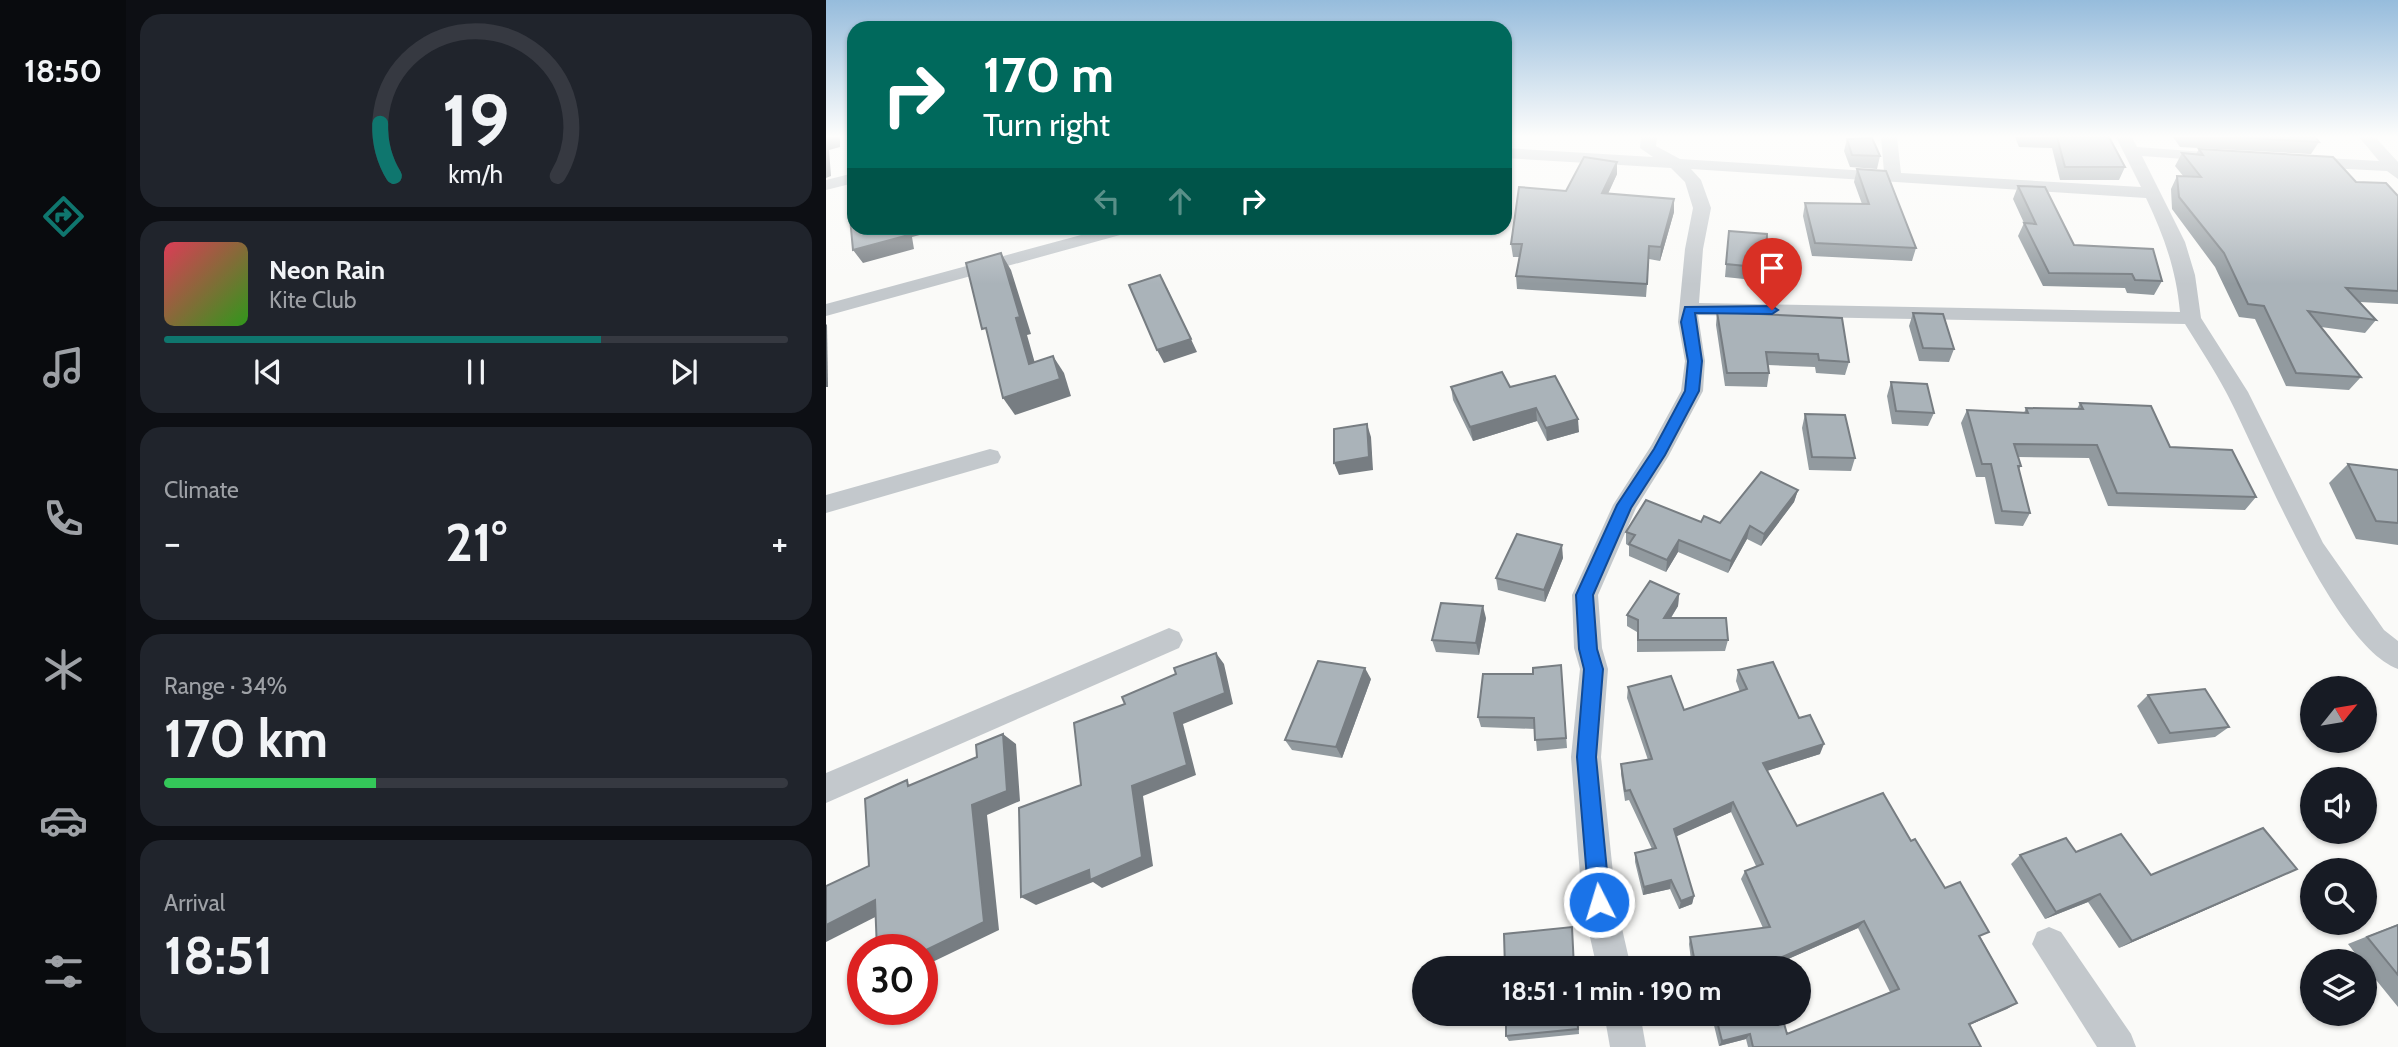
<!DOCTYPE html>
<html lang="en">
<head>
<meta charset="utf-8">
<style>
  :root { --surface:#171b24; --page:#20242c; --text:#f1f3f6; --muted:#9ea1a6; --line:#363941; --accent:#0f766e }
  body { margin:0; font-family:Cabin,sans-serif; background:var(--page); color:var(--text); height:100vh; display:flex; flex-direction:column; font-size:26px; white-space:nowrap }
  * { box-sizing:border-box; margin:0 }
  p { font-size:23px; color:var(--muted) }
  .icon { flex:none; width:38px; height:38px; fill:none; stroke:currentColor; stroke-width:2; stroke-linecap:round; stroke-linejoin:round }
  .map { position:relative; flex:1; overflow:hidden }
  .side { display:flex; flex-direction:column; gap:14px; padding:14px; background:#0d0f14; width:700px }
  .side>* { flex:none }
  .top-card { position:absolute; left:21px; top:21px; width:665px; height:214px; border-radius:21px; box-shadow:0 2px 5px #0004; background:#00695c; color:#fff; overflow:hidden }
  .needle { width:46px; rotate:60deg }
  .controls { position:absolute; left:1474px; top:676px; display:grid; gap:14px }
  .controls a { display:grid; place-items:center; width:77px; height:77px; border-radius:50%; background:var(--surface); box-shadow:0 2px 5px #0004; font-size:35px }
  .speed { position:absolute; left:21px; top:934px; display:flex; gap:14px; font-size:35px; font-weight:700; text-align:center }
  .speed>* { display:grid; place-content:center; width:91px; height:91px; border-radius:50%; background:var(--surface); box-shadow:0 2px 5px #0004; line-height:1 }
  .speed .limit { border:10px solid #d22; background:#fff; color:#111 }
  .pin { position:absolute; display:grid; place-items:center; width:60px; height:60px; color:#fff; margin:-72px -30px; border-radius:50% 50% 50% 0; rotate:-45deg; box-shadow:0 0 7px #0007 }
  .pin .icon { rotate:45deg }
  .me { position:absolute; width:77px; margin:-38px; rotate:355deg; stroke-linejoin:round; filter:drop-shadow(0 0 5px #0008) }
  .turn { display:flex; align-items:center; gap:24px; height:147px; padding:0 21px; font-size:32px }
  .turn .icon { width:91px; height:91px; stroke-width:2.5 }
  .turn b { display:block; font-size:49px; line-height:60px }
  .lanes { display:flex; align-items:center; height:66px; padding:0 21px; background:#0003; justify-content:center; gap:35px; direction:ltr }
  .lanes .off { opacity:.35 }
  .big { font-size:52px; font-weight:800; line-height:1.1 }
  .side .widget { flex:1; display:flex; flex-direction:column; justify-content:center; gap:10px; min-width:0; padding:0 24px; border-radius:21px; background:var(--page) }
  .side .dial { align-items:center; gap:0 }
  .dial svg { height:182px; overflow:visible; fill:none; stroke:var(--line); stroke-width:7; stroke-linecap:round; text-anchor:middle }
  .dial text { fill:var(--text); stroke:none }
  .song { display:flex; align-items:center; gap:21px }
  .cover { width:84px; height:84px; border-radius:10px; background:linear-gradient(135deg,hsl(350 70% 55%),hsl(110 70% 35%)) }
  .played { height:7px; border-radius:4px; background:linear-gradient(90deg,var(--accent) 70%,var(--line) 70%) }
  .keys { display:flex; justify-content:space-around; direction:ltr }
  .heat { display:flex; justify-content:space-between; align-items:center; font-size:38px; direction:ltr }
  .charge { height:10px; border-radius:5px; background:linear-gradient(90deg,#34c759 34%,var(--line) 0) }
  .trip { position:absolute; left:586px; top:956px; width:399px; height:70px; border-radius:35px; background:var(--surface); box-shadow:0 2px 5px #0004; font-weight:800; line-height:70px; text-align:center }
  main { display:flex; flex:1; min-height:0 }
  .tab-bar { display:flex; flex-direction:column; width:126px; justify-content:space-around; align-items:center; background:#090b0e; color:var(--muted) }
  .tab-bar .icon { width:49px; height:49px }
  .tab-bar .on { color:var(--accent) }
  .tab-bar b { font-size:32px; color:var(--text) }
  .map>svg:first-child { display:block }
</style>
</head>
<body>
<main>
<nav class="tab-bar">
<b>18:50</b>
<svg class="icon on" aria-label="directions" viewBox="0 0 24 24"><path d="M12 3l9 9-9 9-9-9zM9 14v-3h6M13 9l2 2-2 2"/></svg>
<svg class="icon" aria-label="music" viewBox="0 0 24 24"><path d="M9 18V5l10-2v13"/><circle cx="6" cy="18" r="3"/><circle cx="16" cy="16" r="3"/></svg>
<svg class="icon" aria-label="phone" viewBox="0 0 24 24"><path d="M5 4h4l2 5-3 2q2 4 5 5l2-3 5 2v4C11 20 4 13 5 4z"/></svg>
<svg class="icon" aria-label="climate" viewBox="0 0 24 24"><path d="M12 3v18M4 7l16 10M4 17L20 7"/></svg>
<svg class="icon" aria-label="car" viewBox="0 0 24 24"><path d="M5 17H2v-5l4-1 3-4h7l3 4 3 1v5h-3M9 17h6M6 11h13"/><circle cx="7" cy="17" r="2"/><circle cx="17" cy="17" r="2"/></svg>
<svg class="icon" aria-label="filters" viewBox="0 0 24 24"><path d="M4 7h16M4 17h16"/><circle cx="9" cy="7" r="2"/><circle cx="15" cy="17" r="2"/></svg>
</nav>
<section class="side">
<div class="widget dial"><svg viewBox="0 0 100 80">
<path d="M14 69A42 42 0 1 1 86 69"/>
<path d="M14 69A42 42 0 0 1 8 46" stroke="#0f766e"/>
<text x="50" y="56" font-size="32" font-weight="700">19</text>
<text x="50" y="72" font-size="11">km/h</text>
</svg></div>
<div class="widget">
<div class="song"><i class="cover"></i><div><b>Neon Rain</b><p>Kite Club</p></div></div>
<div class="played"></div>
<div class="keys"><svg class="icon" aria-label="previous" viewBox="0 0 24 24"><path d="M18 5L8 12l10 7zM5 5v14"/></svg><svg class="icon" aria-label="pause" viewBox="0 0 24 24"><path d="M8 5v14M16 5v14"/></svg><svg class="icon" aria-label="next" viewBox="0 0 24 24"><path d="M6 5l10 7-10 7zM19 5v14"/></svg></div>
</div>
<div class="widget"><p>Climate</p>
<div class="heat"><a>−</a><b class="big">21°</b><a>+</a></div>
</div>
<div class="widget"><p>Range · 34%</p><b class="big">170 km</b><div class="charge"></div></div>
<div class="widget"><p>Arrival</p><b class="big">18:51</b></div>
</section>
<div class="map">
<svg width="1572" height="1047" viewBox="0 0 1572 1047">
  <rect width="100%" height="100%" fill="#fafaf8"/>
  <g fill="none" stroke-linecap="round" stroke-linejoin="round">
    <g fill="#c3c8cc" fill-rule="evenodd">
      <path d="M 815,137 L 831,137 L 830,146 L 854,159 L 1058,172 L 1055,137 L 1071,137 L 1075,173 L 1315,187 L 1290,137 L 1306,137 L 1311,147 L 1392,153 L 1392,159 L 1386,161 L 1316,156 L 1359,242 L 1369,275 L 1375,318 L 1422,392 L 1497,543 L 1558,630 L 1572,641 L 1572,669 C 1507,645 1434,456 1400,392 C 1388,369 1373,347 1359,324 L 872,315 L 879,361 L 877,391 L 842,457 L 810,508 L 772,595 L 776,648 L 782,669 L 775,757 L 790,902 L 805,968 L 771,968 L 756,902 L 745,757 L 754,669 L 748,648 L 746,595 L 787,505 L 825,446 L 855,391 L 859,361 L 852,322 L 859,249 L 867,208 L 859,182 L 845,168 L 679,158 L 679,148 L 827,157 L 814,148 ZM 865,169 L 1320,198 C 1338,236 1350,269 1354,312 L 873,303 L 877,249 L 885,208 L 875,180 Z"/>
      <path d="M 1533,137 L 1549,137 L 1572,162 L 1572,179 L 1561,171 L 1482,167 L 1474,162 L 1482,157 L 1553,161 Z"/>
      <path d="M 28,173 L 28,183 L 0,190 L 0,180 Z"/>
      <path d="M 281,228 L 308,228 L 305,232 L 0,316 L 0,304 Z"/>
      <path d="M 164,449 L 172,451 L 175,457 L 172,463 L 0,513 L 0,495 Z"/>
      <path d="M 343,628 L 353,632 L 357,640 L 353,648 L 0,803 L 0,773 Z"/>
      <path d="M 1223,927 L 1235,932 L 1305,1034 L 1310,1047 L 1271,1047 L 1206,944 L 1211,932 Z"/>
      <path d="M 778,1013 L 814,1013 L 820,1047 L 784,1047 Z"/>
    </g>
  </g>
  <g fill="#929a9f">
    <path d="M 1189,137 L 1283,137 L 1299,167 L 1293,180 L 1234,180 L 1226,148 L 1193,147 Z"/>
    <path d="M 1347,137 L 1489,137 L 1493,142 L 1485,154 L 1354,147 Z"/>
    <path d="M 1021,139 L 1054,156 L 1051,169 L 1024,167 L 1018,151 Z"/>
    <path d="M 1373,149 L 1530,182 L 1572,196 L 1572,304 L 1534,302 L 1550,320 L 1539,333 L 1495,327 L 1535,377 L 1523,390 L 1460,386 L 1429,319 L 1413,317 L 1389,267 L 1346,209 L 1345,189 L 1351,176 L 1358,177 L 1349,166 L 1356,153 L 1370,154 Z"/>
    <path d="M 791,162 L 791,174 L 782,194 L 848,212 L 834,261 L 823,259 L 820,297 L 691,289 L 690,276 L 693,257 L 687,257 L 685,244 L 740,191 Z"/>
    <path d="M 1031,169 L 1090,248 L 1086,261 L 986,256 L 977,216 L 979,203 L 1036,204 L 1028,182 Z"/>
    <path d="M 1192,186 L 1248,245 L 1336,281 L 1328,295 L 1301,293 L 1299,288 L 1217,286 L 1192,236 L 1198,223 L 1187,199 Z"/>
    <path d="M 903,231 L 940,268 L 937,281 L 899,277 Z"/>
    <path d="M 891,312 L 1023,362 L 1019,375 L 990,373 L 989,367 L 942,365 L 943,373 L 941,387 L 899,386 L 890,325 Z"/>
    <path d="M 1087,313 L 1128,349 L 1123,362 L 1093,361 L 1083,326 Z"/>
    <path d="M 1065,382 L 1108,413 L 1102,426 L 1066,424 L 1061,396 Z"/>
    <path d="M 625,387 L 684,387 L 753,432 L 721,441 L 711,421 L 647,441 L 627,400 Z"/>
    <path d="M 1254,403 L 1344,447 L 1430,497 L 1419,510 L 1282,506 L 1263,458 L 1192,457 L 1195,466 L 1193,469 L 1204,513 L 1197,526 L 1169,524 L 1159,477 L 1150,477 L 1135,423 L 1141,410 L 1198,413 L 1200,408 L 1251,409 Z"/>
    <path d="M 979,414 L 1029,458 L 1025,471 L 983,470 L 976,428 Z"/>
    <path d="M 1522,464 L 1572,470 L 1572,545 L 1530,539 L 1503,483 Z"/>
    <path d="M 972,490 L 968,502 L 935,546 L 921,539 L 902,573 L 852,552 L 840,572 L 803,556 L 803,546 L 800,544 L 800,532 L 875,522 L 894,523 Z"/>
    <path d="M 737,558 L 719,602 L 672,590 L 670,578 Z"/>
    <path d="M 853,594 L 852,606 L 845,618 L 902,640 L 899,651 L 811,652 L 811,632 L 801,626 L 801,615 Z"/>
    <path d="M 660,618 L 653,655 L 610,652 L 606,640 Z"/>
    <path d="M 735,665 L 741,748 L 711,751 L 709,729 L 655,727 L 652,717 L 707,674 Z"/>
    <path d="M 912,670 L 973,718 L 994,754 L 941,771 L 971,826 L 1085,841 L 1155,938 L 1191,1003 L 1144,1025 L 1155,1047 L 922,1047 L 920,1039 L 893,1046 L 885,1013 L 955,1013 L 961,1034 L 1064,992 L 1032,928 L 942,968 L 866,968 L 863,944 L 864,937 L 937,928 L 915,879 L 919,871 L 930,866 L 905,812 L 850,836 L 868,896 L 866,904 L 853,909 L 844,889 L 817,895 L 809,862 L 809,853 L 826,849 L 803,800 L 799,801 L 795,774 L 795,764 L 822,760 L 801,698 L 802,687 L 858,710 L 914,692 L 910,681 Z"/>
    <path d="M 545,679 L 516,758 L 466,750 L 459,740 Z"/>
    <path d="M 1322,695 L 1403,727 L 1389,737 L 1332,744 L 1311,706 Z"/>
    <path d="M 1250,852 L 1325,875 L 1454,877 L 1293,948 L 1262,902 L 1219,919 L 1185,864 L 1194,855 Z"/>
    <path d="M 1572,924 L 1572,1007 L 1538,965 L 1538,961 L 1535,961 L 1522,944 Z"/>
    <path d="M 680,1013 L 752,1013 L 753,1034 L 683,1041 L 680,1036 Z"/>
  </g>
  <g fill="#777d82">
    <path d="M 0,137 L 14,137 L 14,147 L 3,150 L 5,176 L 0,178 Z"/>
    <path d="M 791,162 L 791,174 L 776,206 L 776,193 Z"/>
    <path d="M 848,199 L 848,212 L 834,261 L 835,247 Z"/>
    <path d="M 78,228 L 121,228 L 86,237 L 88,249 L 37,263 L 27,250 Z"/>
    <path d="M 175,253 L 185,270 L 205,334 L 201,335 L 214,381 L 203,364 L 190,318 Z"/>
    <path d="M 341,288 L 371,352 L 338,363 L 331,350 Z"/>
    <path d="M 0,324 L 1,325 L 2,387 L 0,387 Z"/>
    <path d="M 227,356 L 238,373 L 245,396 L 189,415 L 177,398 Z"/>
    <path d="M 710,408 L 711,421 L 647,441 L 644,427 Z"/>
    <path d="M 752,419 L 753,432 L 721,441 L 720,428 Z"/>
    <path d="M 541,424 L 545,437 L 547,470 L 513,475 L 508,463 Z"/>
    <path d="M 972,490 L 968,502 L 935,546 L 938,534 Z"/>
    <path d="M 924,526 L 921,539 L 902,573 L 905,561 Z"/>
    <path d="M 853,540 L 852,552 L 840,572 L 841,560 Z"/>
    <path d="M 736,545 L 737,558 L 719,602 L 718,590 Z"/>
    <path d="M 853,594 L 852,606 L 837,630 L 838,618 Z"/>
    <path d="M 657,606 L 660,618 L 653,655 L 650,643 Z"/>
    <path d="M 390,653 L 398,664 L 407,704 L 357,724 L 370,775 L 317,796 L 327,866 L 276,888 L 267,882 L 210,905 L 195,897 L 306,786 L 348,713 Z"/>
    <path d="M 539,668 L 545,679 L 516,758 L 510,747 Z"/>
    <path d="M 177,734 L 190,744 L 194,801 L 161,815 L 173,930 L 96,967 L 96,952 L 146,805 Z"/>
    <path d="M 998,744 L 994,754 L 934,773 L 937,763 Z"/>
    <path d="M 907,802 L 905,812 L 847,838 L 848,829 Z"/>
    <path d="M 1471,869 L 1454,877 L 1293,948 L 1306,941 Z"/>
    <path d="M 845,880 L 844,889 L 817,895 L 818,887 Z"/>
    <path d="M 1274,894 L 1262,902 L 1219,919 L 1230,912 Z"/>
    <path d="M 868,896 L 866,904 L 853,909 L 855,901 Z"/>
    <path d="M 49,900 L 67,908 L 0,942 L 0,925 Z"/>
    <path d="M 1038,921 L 1032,928 L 942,968 L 938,968 L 940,964 Z"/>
    <path d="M 1191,1003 L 1181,1009 L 1134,1029 L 1143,1024 Z"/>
    <path d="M 924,1034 L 920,1039 L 893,1046 L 896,1041 Z"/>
  </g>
  <g fill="#aab3b9" stroke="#777d82" stroke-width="2">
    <path d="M 1231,137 L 1283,137 L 1299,167 L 1239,167 Z"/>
    <path d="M 1410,137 L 1489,137 L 1493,142 Z"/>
    <path d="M 1046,138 L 1054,156 L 1026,155 L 1021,139 Z"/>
    <path d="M 1373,149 L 1507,157 L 1530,182 L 1560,183 L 1572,196 L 1572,291 L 1520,288 L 1550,320 L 1482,311 L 1535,377 L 1470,373 L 1438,306 L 1422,304 L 1398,253 L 1353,197 L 1351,176 L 1375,177 L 1356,153 L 1377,155 Z"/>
    <path d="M 758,157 L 791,162 L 776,193 L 848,199 L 835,247 L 823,246 L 821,284 L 690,276 L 696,244 L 685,244 L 693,187 L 740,191 Z"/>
    <path d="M 1031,169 L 1060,171 L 1090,248 L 989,243 L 979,203 L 1043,204 Z"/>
    <path d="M 1192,186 L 1219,187 L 1248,245 L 1327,249 L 1336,281 L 1309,280 L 1306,274 L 1223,273 L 1198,223 L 1210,224 Z"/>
    <path d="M 28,217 L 28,228 L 78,228 L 79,236 L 27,250 L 24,218 Z"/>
    <path d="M 903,231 L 941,234 L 940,268 L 900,264 Z"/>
    <path d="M 175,253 L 194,317 L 190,318 L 203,364 L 227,356 L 234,379 L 177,398 L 160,328 L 156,329 L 140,263 Z"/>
    <path d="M 334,275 L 365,339 L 331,350 L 303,285 Z"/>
    <path d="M 891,312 L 1016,318 L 1023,362 L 993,360 L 992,354 L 940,352 L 943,373 L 901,373 Z"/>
    <path d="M 1087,313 L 1117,314 L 1128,349 L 1097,348 Z"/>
    <path d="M 676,372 L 684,387 L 729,376 L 752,419 L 720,428 L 710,408 L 644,427 L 625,387 Z"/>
    <path d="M 1065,382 L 1101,384 L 1108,413 L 1070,411 Z"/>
    <path d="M 1254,403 L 1325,406 L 1344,447 L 1406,450 L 1430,497 L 1291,493 L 1271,445 L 1188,444 L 1195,466 L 1192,466 L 1204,513 L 1176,511 L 1165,464 L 1156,464 L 1141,410 L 1202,413 L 1200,408 L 1257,409 Z"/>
    <path d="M 979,414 L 1019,415 L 1029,458 L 986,457 Z"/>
    <path d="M 541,424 L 543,457 L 508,463 L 508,429 Z"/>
    <path d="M 1522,464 L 1572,470 L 1572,523 L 1550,521 Z"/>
    <path d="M 935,472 L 972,490 L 938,534 L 924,526 L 905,561 L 853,540 L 841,560 L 803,544 L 809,535 L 800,532 L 820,500 L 875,522 L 878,516 L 894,523 Z"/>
    <path d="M 691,534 L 736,545 L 718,590 L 670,578 Z"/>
    <path d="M 824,581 L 853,594 L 838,618 L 900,618 L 902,640 L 812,640 L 812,620 L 801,615 Z"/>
    <path d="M 615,603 L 657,606 L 650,643 L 606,640 Z"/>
    <path d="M 390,653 L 399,693 L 348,713 L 361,765 L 306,786 L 316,857 L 264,880 L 263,870 L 195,897 L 193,808 L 255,785 L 248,723 L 299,704 L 296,697 L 350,674 L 348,668 Z"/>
    <path d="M 492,661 L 539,668 L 510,747 L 459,740 Z"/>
    <path d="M 947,662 L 973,718 L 984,715 L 998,744 L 937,763 L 971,826 L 1057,793 L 1085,841 L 1089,839 L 1119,888 L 1134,882 L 1163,932 L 1153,936 L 1191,1003 L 1143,1024 L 1155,1047 L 927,1047 L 924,1034 L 896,1041 L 889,1013 L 955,1013 L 961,1034 L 1073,989 L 1038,921 L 940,964 L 941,968 L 870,968 L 864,937 L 944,927 L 919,871 L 937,864 L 907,802 L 848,829 L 868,896 L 855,901 L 845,880 L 818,887 L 809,853 L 830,848 L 804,790 L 799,791 L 795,764 L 826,759 L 802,687 L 845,676 L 858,710 L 921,689 L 912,670 Z"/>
    <path d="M 735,665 L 740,738 L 709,740 L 708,718 L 652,717 L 657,674 L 707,674 L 707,668 Z"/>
    <path d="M 1379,689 L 1403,727 L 1344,733 L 1322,695 Z"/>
    <path d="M 177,734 L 181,791 L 146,805 L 158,922 L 96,952 L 96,950 L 51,950 L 49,900 L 0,925 L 0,886 L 43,866 L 39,799 L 81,780 L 82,786 L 151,757 L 150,745 Z"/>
    <path d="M 1437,828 L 1471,869 L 1306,941 L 1274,894 L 1230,912 L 1194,855 L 1240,838 L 1250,852 L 1295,834 L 1325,875 Z"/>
    <path d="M 1572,925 L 1572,975 L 1541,937 Z"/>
    <path d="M 746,927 L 748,968 L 679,968 L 678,934 Z"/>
    <path d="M 680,1013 L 751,1013 L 752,1029 L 680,1036 Z"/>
  </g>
  <linearGradient id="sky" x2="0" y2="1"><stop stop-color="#96bcdc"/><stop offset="0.48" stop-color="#fdfdfc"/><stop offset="1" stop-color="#fdfdfc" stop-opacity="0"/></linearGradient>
  <rect width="1572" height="284" fill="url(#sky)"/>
  <path fill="#1a73e8" stroke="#114b97" stroke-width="2" d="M 859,307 L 946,306 L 952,310 L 946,314 L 869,313 L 876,361 L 873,391 L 839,455 L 805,508 L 767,595 L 771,649 L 777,669 L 770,757 L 784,902 L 781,910 L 773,913 L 766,910 L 763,902 L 751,757 L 758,669 L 753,649 L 750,595 L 791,505 L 828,449 L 859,391 L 862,361 L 855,322 Z"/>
</svg>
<div class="controls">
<a><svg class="needle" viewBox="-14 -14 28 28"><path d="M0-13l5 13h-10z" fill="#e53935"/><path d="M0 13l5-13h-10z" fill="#9ea1a6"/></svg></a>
<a><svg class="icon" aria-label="sound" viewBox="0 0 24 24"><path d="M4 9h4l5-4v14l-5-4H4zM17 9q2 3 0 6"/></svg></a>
<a><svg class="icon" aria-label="search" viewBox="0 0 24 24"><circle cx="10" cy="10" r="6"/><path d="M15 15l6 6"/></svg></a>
<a><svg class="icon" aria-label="layers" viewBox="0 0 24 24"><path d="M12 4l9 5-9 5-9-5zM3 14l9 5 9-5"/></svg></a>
</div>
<div class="speed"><div class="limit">30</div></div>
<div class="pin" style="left:946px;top:310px;background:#d93025"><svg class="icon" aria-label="arrive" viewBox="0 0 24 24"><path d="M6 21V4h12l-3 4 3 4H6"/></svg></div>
<svg class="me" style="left:773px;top:902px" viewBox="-20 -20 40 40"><circle r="17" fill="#1a73e8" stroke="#fff" stroke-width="3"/><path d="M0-11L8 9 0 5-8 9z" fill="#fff"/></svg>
<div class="trip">18:51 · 1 min · 190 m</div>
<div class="top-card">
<div class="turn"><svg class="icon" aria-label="right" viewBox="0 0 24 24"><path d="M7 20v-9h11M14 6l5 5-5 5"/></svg><div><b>170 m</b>Turn right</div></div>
<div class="lanes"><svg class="icon off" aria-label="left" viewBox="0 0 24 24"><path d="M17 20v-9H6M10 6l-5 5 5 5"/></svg><svg class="icon off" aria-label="ahead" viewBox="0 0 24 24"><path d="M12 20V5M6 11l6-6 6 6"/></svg><svg class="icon" aria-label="right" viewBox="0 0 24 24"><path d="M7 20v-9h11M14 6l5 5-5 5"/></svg></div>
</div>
</div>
</main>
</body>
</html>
